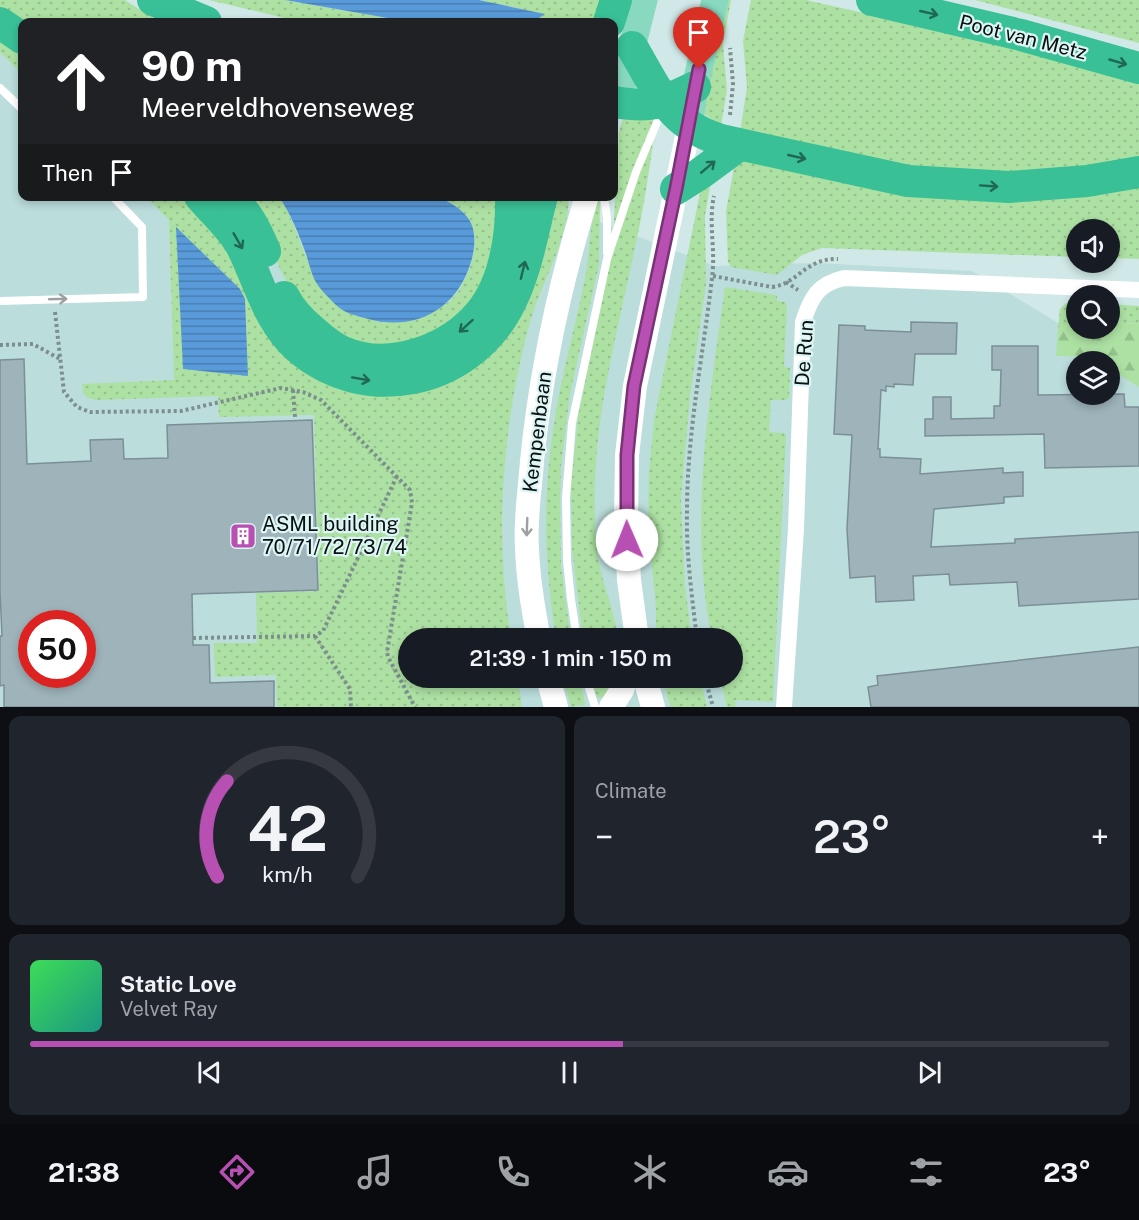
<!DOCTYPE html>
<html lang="en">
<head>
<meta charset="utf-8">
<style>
  :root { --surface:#171b24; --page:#20242c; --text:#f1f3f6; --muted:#9ea1a6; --line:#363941; --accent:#b84fb2 }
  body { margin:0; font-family:"Public Sans",sans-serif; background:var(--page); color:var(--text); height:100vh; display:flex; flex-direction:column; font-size:22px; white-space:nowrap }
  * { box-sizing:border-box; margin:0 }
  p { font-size:20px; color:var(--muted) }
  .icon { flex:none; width:33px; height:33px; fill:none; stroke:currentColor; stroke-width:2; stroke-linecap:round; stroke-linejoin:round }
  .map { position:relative; height:707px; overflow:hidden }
  .drawer { display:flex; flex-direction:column; gap:9px; padding:9px; background:#0d0f14; flex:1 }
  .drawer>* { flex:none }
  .banner { position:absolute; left:18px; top:18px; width:600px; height:183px; border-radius:12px; box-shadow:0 3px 9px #0003; background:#202124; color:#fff; overflow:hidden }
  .tools { position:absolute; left:1066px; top:219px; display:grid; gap:12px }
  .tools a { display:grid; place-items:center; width:54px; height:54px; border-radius:50%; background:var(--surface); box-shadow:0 3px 9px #0003; font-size:30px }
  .speed { position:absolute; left:18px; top:610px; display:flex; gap:12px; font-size:30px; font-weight:700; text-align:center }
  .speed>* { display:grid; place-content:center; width:78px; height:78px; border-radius:50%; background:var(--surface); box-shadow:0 3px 9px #0003; line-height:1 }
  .speed .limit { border:9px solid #d22; background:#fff; color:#111 }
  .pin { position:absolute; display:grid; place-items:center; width:51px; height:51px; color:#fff; margin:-62px -26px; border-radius:50% 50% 50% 0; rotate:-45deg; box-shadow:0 0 6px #0007 }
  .pin .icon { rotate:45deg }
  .me { position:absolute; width:66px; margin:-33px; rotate:359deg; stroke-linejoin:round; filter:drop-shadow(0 0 4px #0008) }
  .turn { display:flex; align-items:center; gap:21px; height:126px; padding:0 24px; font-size:27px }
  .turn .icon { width:78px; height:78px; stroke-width:2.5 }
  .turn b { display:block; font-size:42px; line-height:51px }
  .then { display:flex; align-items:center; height:57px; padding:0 24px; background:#0003; gap:12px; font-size:22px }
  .big { font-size:45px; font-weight:600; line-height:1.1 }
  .drawer .tile { flex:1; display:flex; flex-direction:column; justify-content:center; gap:9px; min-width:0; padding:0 21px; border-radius:12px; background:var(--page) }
  .drawer .dial { align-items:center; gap:0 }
  .dial svg { height:156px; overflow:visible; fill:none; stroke:var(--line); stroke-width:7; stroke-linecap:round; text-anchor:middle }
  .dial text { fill:var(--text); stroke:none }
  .song { display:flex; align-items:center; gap:18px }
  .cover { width:72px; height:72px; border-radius:9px; background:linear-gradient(135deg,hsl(130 70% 55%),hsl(170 70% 35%)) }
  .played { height:6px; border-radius:3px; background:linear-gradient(90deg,var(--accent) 55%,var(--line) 55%) }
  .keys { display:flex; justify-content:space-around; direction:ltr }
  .heat { display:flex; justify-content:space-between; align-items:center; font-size:33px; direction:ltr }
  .drawer .tiles { flex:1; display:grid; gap:9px; grid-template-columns:1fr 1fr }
  .tile:last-child { grid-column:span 2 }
  .trip { position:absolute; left:398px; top:628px; width:345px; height:60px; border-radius:30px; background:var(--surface); box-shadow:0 3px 9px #0003; font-weight:600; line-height:60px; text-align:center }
  .dock { display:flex; height:96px; justify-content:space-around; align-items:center; background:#090b0e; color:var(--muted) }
  .dock .icon { width:42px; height:42px }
  .dock .selected { color:var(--accent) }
  .dock b { font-size:27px; color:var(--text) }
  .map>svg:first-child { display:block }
</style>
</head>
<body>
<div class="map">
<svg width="1139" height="707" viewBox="0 0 1139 707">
  <defs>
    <pattern id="grass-dots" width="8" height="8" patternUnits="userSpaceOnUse" patternTransform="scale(1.5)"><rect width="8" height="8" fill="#ade1a3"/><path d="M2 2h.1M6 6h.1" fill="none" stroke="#94c08b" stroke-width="1.8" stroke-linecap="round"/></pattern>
    <pattern id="forest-firs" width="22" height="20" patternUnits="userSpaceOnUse" patternTransform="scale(1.5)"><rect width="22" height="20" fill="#ade1a3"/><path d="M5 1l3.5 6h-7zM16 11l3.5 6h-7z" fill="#94c08b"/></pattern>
    <pattern id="water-rules" width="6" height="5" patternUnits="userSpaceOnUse" patternTransform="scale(1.5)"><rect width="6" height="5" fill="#599bda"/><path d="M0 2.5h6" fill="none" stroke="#487daf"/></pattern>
  </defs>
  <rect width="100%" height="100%" fill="#d0e8e7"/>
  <path fill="#bbdddc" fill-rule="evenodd" d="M 0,0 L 22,22 L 22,196 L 534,197 L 715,266 L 816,263 L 972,271 L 1139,372 L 1139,707 L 0,707 ZM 1077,362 L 1110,362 L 1110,394 L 1077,394 ZM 32,624 L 82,624 L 82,675 L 32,675 ZM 408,639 L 732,639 L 732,678 L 408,678 Z"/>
  <g fill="url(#grass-dots)">
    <path d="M 0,0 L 125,0 L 159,22 L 23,22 L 0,9 Z"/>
    <path d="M 209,0 L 285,0 L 410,22 L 301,22 Z"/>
    <path d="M 479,0 L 604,0 L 598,22 L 533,22 L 544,14 Z"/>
    <path d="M 727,0 L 731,0 L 723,44 L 727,90 L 721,126 L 704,114 L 710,76 Z"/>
    <path d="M 751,0 L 806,0 L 1018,48 L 1139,82 L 1139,159 L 1071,169 L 1010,175 L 910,169 L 740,132 L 747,87 L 743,41 Z"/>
    <path d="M 975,0 L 1139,0 L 1139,43 Z"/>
    <path d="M 0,38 L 22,52 L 22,74 L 0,52 Z"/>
    <path d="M 651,116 L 656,121 C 650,165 644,209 634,252 C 616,339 592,424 595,514 C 595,532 596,550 600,568 C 606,592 615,615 618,639 L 583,639 L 572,548 L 571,487 L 578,415 L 612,253 L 619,132 L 623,118 Z"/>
    <path d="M 742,160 L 1139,183 L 1139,259 L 1110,258 L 1110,230 L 1077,230 L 1077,257 L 822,248 L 802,255 L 777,275 L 731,267 L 728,262 L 726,211 L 735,162 Z"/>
    <path d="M 711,181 L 705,216 L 706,283 L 690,396 L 681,499 L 685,587 L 692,639 L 656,639 L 656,608 L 648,527 L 649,472 L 654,420 L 700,193 L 704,184 Z"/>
    <path d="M 146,197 L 191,197 L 244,267 L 409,389 L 550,197 L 569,197 C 568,241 542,281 530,322 C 502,426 494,533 511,639 L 408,639 L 408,678 L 518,678 L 522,707 L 277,707 L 276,675 L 215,677 L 214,643 L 257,643 L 256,593 L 319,591 L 314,415 L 219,417 L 218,396 L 95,400 L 88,398 L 83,393 L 82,384 L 174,380 L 169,220 Z"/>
    <path d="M 235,197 L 279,197 L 287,209 L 317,284 L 377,321 L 397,322 L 416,320 L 434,312 L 450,301 L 460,289 L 470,268 L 474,252 L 475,238 L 469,219 L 456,206 L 439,197 L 500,197 L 502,202 L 481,298 L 411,348 L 343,342 L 293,295 L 270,248 Z"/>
    <path d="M 598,197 L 600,199 L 599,265 L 570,394 L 561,466 L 560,497 L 561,566 L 571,639 L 556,639 C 545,569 542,500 553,430 C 560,380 574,332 584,283 C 590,256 589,223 598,197 Z"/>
    <path d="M 725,287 L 777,295 L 777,301 L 785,302 L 787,306 L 784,367 L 790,368 L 789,398 L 786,400 L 771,400 L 769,432 L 784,433 L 786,436 L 773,702 L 735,700 L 736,707 L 727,707 L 720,678 L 732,678 L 732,639 L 712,639 C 688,522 709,403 725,287 Z"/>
    <path d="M 1066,303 L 1077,303 L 1077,324 L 1058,327 L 1060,309 Z"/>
    <path d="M 1110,304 L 1139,306 L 1139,324 L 1110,322 Z"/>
    <path d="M 563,678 L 579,678 L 585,702 L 584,705 L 571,707 Z"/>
    <path d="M 591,678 L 614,678 L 605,697 L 599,698 L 596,695 Z"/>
    <path d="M 661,678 L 700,678 L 707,707 L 671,707 Z"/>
  </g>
  <path fill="url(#forest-firs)" d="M 1110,322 L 1139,324 L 1139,387 L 1110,369 L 1110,362 L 1097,361 L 1089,357 L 1056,356 L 1058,327 L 1077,324 L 1077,328 L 1110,328 Z"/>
  <g fill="url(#water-rules)">
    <path d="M 285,0 L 479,0 L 545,14 L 533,22 L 410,22 Z"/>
    <path d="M 439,197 C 449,202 461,208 468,218 C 477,230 475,249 471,262 C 457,309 416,332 368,319 C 357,316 344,313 336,305 C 330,299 322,291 317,284 C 312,276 309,264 306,254 C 299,235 291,214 279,197 Z"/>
    <path d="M 176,227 L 240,289 L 245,299 L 248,376 L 183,369 Z"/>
  </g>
  <g fill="#9eb3ba" stroke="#7b8f96" stroke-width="1.5" fill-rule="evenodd">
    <path d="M 911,322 L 957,323 L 956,354 L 915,354 L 913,385 L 894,384 L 894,387 L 886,386 L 886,391 L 881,390 L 878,449 L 880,449 L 880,457 L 921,459 L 920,474 L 1003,468 L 1003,473 L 1023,472 L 1023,496 L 1004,497 L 1004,503 L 934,509 L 931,547 L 1015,543 L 1015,539 L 1139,532 L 1139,599 L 1019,606 L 1017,582 L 950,585 L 949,574 L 913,576 L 914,600 L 876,602 L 875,576 L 850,578 L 847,529 L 852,435 L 834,434 L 839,325 L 865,326 L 865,330 L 911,332 Z"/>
    <path d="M 992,346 L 1038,346 L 1038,395 L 1124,394 L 1125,407 L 1139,407 L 1139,466 L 1045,468 L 1044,434 L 925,436 L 925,419 L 933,419 L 933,397 L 951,397 L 951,419 L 994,418 L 994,406 L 1000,406 L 1001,370 L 992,370 Z"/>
    <path d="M 24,359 L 27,464 L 91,461 L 90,440 L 123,439 L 124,459 L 168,458 L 167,425 L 312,420 L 318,590 L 192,594 L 193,645 L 209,645 L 210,683 L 274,681 L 274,707 L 4,707 L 4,685 L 0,686 L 0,636 L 2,636 L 0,591 L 0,360 ZM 32,624 L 82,624 L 82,675 L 32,675 Z"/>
    <path d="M 1139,647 L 1139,707 L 871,707 L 868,687 L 878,685 L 877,676 Z"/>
  </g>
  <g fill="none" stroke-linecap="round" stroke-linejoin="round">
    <g stroke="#7d8e8e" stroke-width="4" stroke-dasharray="3 3" stroke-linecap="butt">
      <path d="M 730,115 L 733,84 L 730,48"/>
      <path d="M 713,276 L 772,287 C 798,284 805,258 838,259"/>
      <path d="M 786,282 L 798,290"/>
      <path d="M 55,312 L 64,392 L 77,407 L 90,412 L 181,411 L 281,388 L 303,392 L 321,400 L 410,490 L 412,503 L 387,652 L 388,657 L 415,707"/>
      <path d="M 0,345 L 33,344 L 60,359"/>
      <path d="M 293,390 L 295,417"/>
      <path d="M 315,636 L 350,689 L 351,707"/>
      <path d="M 193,638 L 315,636 L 323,631 L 397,476"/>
      <path d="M 697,639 C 692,597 686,554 687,511 C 687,433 703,356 712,278 C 716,251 708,223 714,196"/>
      <path d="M 705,678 L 713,707"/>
    </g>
    <g stroke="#fff" stroke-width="8">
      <path d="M 0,88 L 22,109"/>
      <path d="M 604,196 L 607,218 L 607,253"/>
      <path d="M 0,301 L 143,297 L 142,227 L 112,196"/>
      <path d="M 577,639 L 571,599 L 567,561 L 566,498 L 572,423 L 607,259 L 636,172 L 663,108"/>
      <path d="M 586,678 L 595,707"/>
    </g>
    <path stroke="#fff" stroke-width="16" d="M 784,707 L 796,529 L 803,322 C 811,297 818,284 844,278 L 1139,290"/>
    <g stroke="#fff" stroke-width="24">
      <path d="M 539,639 C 533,609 528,579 527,548 C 525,519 530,490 532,461 C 541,371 560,283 587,196"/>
      <path d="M 637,639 L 629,580 L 626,521 L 627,455 L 635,386 L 689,127"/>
      <path d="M 548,678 L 556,707"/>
      <path d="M 645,678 L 653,707"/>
      <path d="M 611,707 L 622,690 L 626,678"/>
    </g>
    <g stroke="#88d9c0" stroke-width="27">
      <path d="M 618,103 L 644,0"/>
      <path d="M 689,127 L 695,87 L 715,0"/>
    </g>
    <g stroke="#39c096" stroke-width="32">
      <path d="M 153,0 L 206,22"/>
      <path d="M 872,0 L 1021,35 L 1139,68"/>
      <path d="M 609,22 L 616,0"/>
      <path d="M 0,23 L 22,38"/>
      <path d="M 632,47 C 658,91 671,127 725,141 L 908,181 L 1009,187 L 1087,181 L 1139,172"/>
      <path d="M 614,102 C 652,108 660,104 695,87"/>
      <path d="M 676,189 L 701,173 L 739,145"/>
      <path d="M 200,196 C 214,213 230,226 241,245 C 259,280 267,320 298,348 C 364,405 465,385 507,309 C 526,275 532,234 542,196"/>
      <path d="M 229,196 C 247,211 256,230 265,251"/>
      <path d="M 284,297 C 291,311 302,322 313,331 C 322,339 333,348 343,352 C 390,372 449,350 480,313 C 505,283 512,235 511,196"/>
    </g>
  </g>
  <defs><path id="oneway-shaft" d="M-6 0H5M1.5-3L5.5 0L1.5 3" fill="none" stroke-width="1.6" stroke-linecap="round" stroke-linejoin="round" transform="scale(1.5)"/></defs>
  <g stroke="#216854">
    <use href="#oneway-shaft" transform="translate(929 13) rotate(13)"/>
    <use href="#oneway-shaft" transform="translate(1118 62) rotate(16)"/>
    <use href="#oneway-shaft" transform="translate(797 157) rotate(13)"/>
    <use href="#oneway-shaft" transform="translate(708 167) rotate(-40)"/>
    <use href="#oneway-shaft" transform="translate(989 186) rotate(4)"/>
    <use href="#oneway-shaft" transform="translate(238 241) rotate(60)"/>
    <use href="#oneway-shaft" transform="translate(523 270) rotate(-76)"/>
    <use href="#oneway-shaft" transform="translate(466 326) rotate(138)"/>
    <use href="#oneway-shaft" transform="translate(361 379) rotate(10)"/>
  </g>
  <g stroke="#9da0a0">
    <use href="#oneway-shaft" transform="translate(58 299) rotate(-2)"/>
    <use href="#oneway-shaft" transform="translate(527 527) rotate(92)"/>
  </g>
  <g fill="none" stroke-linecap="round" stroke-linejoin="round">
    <defs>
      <path id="route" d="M 627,540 L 627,455 L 634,386 L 676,189 L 699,69"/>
    </defs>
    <use href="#route" stroke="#783374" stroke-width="15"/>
    <use href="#route" stroke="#b84fb2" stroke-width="10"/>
  </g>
  <defs>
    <symbol id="building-square" viewBox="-11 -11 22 22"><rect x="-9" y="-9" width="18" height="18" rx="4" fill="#b84fb2" stroke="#ddf5f4"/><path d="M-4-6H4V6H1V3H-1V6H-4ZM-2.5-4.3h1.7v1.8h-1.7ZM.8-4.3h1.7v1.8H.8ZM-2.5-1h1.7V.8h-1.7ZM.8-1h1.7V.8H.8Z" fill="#fff"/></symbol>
  </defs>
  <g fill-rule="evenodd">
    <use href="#building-square" x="228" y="521" width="30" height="30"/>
  </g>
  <g text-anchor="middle" stroke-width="4.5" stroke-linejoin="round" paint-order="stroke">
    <g font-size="20" fill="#091111" stroke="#ddf5f4">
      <text transform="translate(1023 37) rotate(14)" y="7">Poot van Metz</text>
      <text transform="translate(804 353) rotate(-86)" y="7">De Run</text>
      <text transform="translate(537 432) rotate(-83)" y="7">Kempenbaan</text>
    </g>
    <g font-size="20" fill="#091111" stroke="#ddf5f4" text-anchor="start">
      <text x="262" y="531">ASML building<tspan x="262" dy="23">70/71/72/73/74</tspan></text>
    </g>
  </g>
</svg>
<div class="tools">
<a><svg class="icon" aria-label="sound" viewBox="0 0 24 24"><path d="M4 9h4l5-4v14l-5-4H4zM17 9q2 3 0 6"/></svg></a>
<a><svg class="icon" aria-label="search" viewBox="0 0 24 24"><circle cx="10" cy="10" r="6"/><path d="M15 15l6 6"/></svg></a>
<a><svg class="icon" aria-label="layers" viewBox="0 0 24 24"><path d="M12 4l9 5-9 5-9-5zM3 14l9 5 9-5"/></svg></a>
</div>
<div class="speed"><div class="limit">50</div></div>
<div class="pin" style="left:699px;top:69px;background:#d93025"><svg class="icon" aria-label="arrive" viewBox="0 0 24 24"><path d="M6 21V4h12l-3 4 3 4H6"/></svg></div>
<svg class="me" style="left:627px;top:540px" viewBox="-20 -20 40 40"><circle r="19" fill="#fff"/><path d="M0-13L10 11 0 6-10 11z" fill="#b84fb2"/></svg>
<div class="trip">21:39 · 1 min · 150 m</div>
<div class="banner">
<div class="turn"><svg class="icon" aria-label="ahead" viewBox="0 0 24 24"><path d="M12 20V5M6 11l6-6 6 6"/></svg><div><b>90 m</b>Meerveldhovenseweg</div></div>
<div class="then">Then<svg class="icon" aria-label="arrive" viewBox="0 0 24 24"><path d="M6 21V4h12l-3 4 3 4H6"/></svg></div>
</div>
</div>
<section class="drawer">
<div class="tiles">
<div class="tile dial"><svg viewBox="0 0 100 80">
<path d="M14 69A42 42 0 1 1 86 69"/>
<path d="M14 69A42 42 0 0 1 19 20" stroke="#b84fb2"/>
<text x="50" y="56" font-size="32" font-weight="700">42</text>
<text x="50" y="72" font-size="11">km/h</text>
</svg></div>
<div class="tile"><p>Climate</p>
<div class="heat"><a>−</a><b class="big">23°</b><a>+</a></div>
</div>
<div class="tile">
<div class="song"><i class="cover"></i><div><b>Static Love</b><p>Velvet Ray</p></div></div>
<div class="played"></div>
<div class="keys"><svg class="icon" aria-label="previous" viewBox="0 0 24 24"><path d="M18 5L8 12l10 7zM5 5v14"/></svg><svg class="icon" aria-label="pause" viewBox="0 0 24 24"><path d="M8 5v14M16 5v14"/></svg><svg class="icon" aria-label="next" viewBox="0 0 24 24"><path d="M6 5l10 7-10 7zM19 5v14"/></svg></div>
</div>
</div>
</section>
<nav class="dock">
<b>21:38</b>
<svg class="icon selected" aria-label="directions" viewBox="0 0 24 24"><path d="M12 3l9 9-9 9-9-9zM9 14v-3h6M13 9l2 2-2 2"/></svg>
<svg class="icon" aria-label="music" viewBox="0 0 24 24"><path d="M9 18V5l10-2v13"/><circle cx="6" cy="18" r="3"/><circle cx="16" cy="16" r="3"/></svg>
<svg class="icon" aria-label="phone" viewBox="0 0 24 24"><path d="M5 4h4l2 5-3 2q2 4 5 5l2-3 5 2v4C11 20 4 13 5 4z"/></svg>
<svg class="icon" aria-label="climate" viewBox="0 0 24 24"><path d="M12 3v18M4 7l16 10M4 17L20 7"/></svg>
<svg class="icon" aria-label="car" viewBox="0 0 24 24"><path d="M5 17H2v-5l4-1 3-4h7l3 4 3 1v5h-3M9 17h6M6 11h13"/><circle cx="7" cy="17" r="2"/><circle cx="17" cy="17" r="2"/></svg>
<svg class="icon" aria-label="filters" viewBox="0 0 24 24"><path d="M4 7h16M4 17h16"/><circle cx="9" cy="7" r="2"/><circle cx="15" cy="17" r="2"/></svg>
<b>23°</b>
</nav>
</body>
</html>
